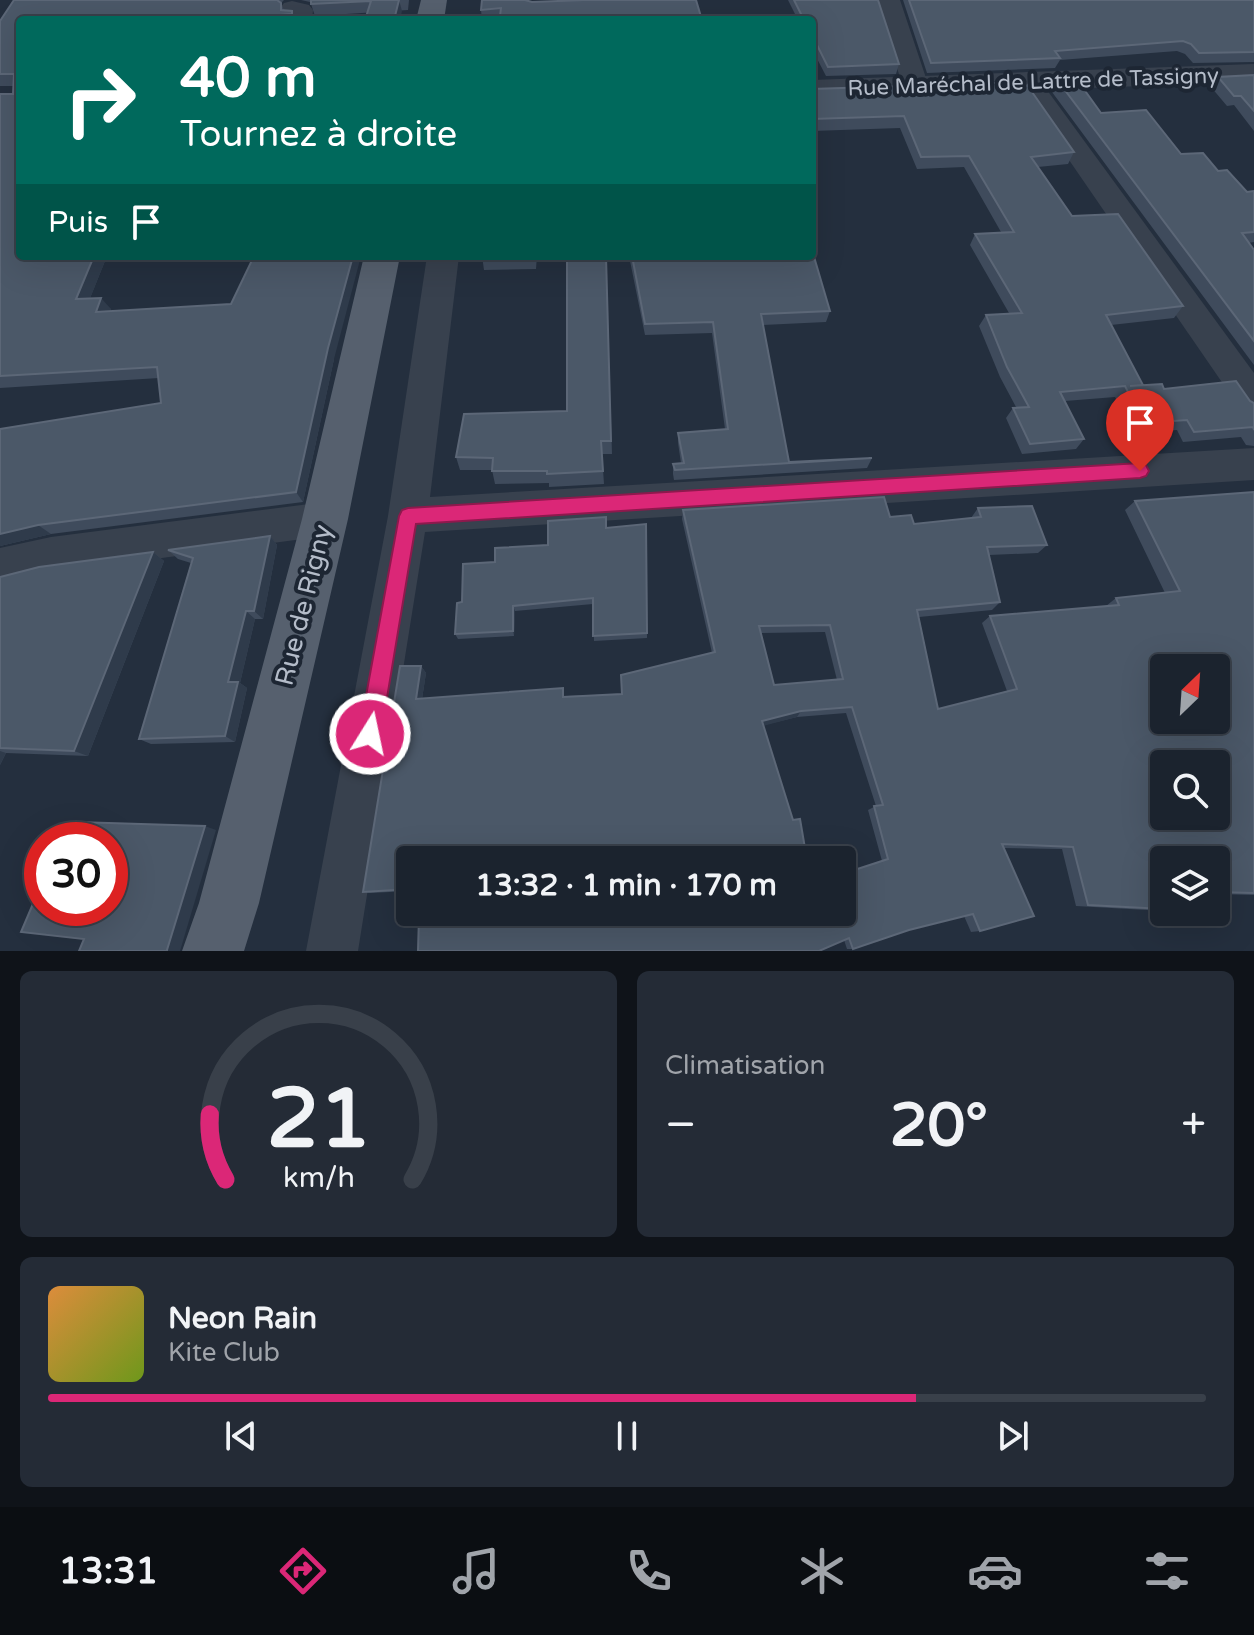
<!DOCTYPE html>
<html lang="fr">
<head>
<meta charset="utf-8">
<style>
  :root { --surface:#1b232e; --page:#242b36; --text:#f1f3f6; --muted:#a0a4aa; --line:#39404a; --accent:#db2777 }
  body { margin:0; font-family:"Varela Round",sans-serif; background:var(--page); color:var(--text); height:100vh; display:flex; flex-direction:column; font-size:30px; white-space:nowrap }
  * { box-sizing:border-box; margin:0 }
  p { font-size:26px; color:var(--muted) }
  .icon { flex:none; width:44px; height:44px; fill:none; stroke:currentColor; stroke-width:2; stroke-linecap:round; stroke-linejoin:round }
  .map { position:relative; height:951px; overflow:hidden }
  .sheet { display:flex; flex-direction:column; gap:20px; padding:20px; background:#0f1319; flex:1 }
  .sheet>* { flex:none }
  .top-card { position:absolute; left:16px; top:16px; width:800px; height:244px; border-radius:8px; box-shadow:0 8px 32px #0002,0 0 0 2px var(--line); background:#00695c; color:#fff; overflow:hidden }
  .needle { width:52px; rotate:25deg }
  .tools { position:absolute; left:1150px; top:654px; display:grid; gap:16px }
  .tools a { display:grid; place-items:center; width:80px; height:80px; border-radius:8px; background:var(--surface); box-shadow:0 8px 32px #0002,0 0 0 2px var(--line); font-size:40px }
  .speed { position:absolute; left:24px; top:822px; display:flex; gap:16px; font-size:40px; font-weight:700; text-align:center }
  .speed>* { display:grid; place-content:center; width:104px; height:104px; border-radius:50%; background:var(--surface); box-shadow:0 8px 32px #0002,0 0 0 2px var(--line); line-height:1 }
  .speed .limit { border:12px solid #d22; background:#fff; color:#111 }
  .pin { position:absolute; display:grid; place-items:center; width:68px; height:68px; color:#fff; margin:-82px -34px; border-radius:50% 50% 50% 0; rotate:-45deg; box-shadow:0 0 8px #0007 }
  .pin .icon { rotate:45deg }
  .me { position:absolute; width:88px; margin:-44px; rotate:10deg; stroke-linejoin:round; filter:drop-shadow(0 0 6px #0008) }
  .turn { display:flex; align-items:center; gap:28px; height:168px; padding:0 32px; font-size:36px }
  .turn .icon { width:104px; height:104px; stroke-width:2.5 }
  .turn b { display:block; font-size:56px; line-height:68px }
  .then { display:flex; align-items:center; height:76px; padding:0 32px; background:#0003; gap:16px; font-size:30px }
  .big { font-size:60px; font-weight:800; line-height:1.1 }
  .sheet .tile { flex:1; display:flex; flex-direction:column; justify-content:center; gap:12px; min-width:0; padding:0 28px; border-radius:12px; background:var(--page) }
  .sheet .dial { align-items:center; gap:0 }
  .dial svg { height:208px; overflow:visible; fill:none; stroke:var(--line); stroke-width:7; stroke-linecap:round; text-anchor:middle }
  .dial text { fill:var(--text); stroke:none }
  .song { display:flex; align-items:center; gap:24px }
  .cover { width:96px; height:96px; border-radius:12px; background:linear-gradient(135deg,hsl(30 70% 55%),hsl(80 70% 35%)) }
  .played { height:8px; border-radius:4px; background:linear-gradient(90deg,var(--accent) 75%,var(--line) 75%) }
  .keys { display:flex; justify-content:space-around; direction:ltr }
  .heat { display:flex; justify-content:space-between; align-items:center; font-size:44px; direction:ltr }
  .sheet .tiles { flex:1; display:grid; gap:20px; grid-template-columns:1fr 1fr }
  .tile:last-child { grid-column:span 2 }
  .trip { position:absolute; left:396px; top:846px; width:460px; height:80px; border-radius:8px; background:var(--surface); box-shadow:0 8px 32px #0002,0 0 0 2px var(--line); font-weight:800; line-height:80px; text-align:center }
  .tabs { display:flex; height:128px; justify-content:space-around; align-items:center; background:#0b0e12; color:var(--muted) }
  .tabs .icon { width:56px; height:56px }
  .tabs .on { color:var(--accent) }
  .tabs b { font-size:36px; color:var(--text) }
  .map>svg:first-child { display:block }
</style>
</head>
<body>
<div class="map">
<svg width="1254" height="951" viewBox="0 0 1254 951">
  <rect width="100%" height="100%" fill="#242f3e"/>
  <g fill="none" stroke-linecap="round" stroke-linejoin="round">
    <g fill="#38414e" fill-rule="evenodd">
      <path d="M 876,0 L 900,0 L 928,84 L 924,89 L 906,89 L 902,84 Z"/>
      <path d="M 292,1 L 309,5 L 313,10 L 312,20 L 288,20 L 289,14 L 280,8 L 284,3 Z"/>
      <path d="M 1027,72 L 1036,75 L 1254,373 L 1254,414 L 1241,410 L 1014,80 L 1018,75 Z"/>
      <path d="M 427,256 L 459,256 L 430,497 L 1254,448 L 1254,480 L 425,532 L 358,951 L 306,951 L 388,516 Z"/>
      <path d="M 325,502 L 339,507 L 345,519 L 339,531 L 325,536 L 51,573 L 0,586 L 0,548 L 51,537 Z"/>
    </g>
    <path fill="#38414e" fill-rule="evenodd" d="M 1254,64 L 1254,82 L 812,98 L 812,80 Z"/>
    <g fill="#56606e" fill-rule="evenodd">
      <path d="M 421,0 L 447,0 L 444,20 L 416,20 Z"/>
      <path d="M 364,256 L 400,256 L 348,519 L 259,903 L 244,951 L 182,951 L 199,903 L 302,519 Z"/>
    </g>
  </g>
  <g fill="#3f4b5c" fill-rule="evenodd">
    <path d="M 14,0 L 284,0 L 281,3 L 284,10 L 292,11 L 295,20 L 20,20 L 20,256 L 107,256 L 90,298 L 111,309 L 110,312 L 334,359 L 303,502 L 51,534 L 0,546 L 161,403 L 159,378 L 0,388 L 0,94 L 13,94 L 14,86 L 0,86 L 0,21 Z"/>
    <path d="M 301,0 L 409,0 L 408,10 L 315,16 L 311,4 L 310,2 Z"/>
    <path d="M 788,0 L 878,0 L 899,64 L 896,74 L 826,76 L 812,49 L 812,20 L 798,20 Z"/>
    <path d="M 903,0 L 1254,0 L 1254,62 L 1193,63 L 1185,54 L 1177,51 L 1060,60 L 1055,68 L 927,73 Z"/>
    <path d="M 532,2 L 702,20 L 482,20 L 481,10 Z"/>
    <path d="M 1254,75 L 1254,131 L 1234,105 L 1227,106 L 1211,87 L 1218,77 Z"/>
    <path d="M 1058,81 L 1101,113 L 1181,154 L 1218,171 L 1247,192 L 1254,191 L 1254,242 L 1248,243 L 1254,250 L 1254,365 L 1052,92 Z"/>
    <path d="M 812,89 L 1074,152 L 1068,164 L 1038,167 L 1072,216 L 1183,306 L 1174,318 L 1111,325 L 1143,385 L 1164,389 L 1254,403 L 1254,446 L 1246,445 L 1241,437 L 1183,442 L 1177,430 L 1134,433 L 1115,397 L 1065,401 L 1084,439 L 1076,449 L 1022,454 L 1006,418 L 1013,408 L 1016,407 L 1000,377 L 979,326 L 986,315 L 1009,313 L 970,245 L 975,234 L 1001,232 L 964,167 L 917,169 L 900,128 L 812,131 Z"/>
    <path d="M 482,256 L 537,256 L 536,269 L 484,270 Z"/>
    <path d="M 606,256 L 612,454 L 602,454 L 604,484 L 549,487 L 549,483 L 495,484 L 492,470 L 460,470 L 456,457 L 567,411 Z"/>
    <path d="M 629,256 L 812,256 L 830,311 L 826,322 L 763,325 L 789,462 L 872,458 L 867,468 L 674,480 L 673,474 L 673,464 L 681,463 L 678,443 L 678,433 L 725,429 L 712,333 L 645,335 Z"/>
    <path d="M 1254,492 L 1254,895 L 1216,894 L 1216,860 L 1164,860 L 1164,911 L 1076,906 L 1062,849 L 1003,848 L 980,931 L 971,932 L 964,916 L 909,930 L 853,949 L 847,949 L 844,940 L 416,916 L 842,912 L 882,861 L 868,810 L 876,806 L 846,713 L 797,717 L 764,725 L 410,860 L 410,891 L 370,893 L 363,892 L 421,666 L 426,673 L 422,699 L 565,696 L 622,694 L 712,653 L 682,519 L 683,510 L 890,517 L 914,524 L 971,518 L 978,508 L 1047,545 L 1038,553 L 989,555 L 1000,602 L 992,610 L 919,617 L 938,709 L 1007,691 L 982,623 L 990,616 L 1106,606 L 1116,598 L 1165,593 L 1125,510 L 1135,501 ZM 825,632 L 837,680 L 774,685 L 761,633 Z"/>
    <path d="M 646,524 L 647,638 L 594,641 L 593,604 L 515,611 L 514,636 L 458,639 L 455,634 L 462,602 L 495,562 L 606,528 Z"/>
    <path d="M 270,536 L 277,545 L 263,619 L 255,619 L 240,683 L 247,688 L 235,742 L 151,744 L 139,739 L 191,563 L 178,559 L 168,550 Z"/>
    <path d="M 153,552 L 164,561 L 88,756 L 6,753 L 0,765 L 0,577 Z"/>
  </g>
  <g fill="#2f3b4b">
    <path d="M 399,0 L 402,11 L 400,20 L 394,20 Z"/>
    <path d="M 94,256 L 107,256 L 85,311 L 76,299 Z"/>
    <path d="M 353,256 L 361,256 L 334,359 L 303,502 L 296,492 L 328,348 Z"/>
    <path d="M 101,298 L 111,309 L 106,324 L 96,312 Z"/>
    <path d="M 38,525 L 51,534 L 0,546 L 0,534 Z"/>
    <path d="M 270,536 L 277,545 L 263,619 L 254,611 Z"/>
    <path d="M 153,552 L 164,561 L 88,756 L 74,751 Z"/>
    <path d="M 513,606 L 515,611 L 514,636 L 513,631 Z"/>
    <path d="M 246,611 L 255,619 L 240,683 L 247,688 L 235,742 L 225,736 L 228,682 Z"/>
    <path d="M 421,666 L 426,673 L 421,705 L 416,699 Z"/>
    <path d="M 801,711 L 797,717 L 759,727 L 762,721 Z"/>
    <path d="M 0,751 L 6,753 L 0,765 Z"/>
    <path d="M 205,826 L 216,830 L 180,951 L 167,951 L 167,950 Z"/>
  </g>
  <g fill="#4b5868" stroke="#5c6777" stroke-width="2" fill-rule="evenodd">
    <path d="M 14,0 L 277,0 L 281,3 L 281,10 L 292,11 L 292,14 L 281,15 L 280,20 L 20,20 L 20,256 L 94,256 L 76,299 L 101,298 L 96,312 L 231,304 L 254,256 L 353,256 L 328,348 L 296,492 L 38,525 L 0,534 L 0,429 L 161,403 L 157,367 L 0,376 L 0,94 L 13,94 L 14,74 L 0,74 L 0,21 Z"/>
    <path d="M 311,0 L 399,0 L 394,20 L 365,20 L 371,1 L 311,4 Z"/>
    <path d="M 482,0 L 525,0 L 532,2 L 584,0 L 696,0 L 702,20 L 507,20 L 507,16 L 500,16 L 501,8 L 481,10 Z"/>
    <path d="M 794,0 L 878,0 L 899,64 L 828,67 L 812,35 L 812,20 L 804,20 Z"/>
    <path d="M 909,0 L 1254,0 L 1254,52 L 1199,53 L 1191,44 L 1183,41 L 1055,51 L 1060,58 L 931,63 Z"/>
    <path d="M 1254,75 L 1254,111 L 1241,96 L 1234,96 L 1218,77 Z"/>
    <path d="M 1058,81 L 1078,81 L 1101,113 L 1146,110 L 1181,154 L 1203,153 L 1218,171 L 1227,170 L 1247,192 L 1254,191 L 1254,232 L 1242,233 L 1254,250 L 1254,341 Z"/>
    <path d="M 1025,82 L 1074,152 L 1031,157 L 1072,216 L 1118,214 L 1183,306 L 1106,315 L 1143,385 L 1130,386 L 1162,384 L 1164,389 L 1236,381 L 1250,401 L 1254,403 L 1254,430 L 1253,427 L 1194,432 L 1187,420 L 1144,423 L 1125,386 L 1060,392 L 1084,439 L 1030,444 L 1013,408 L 1029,407 L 1007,367 L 986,315 L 1022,313 L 975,234 L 1014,232 L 969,156 L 921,157 L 904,116 L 812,119 L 812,89 Z"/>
    <path d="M 812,250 L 830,311 L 761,314 L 789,462 L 872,458 L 675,470 L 673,464 L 684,463 L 678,433 L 728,429 L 713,322 L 645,324 L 632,256 L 812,256 Z"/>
    <path d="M 482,256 L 535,256 L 482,257 Z"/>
    <path d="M 567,256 L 606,256 L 611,441 L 601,441 L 603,471 L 547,474 L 547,471 L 492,471 L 493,458 L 456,457 L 464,414 L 567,411 Z"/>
    <path d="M 1254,492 L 1254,893 L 1216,892 L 1216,860 L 1164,860 L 1164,909 L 1088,905 L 1073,847 L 1002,844 L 1034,916 L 980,931 L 973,914 L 909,930 L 853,949 L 849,938 L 819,951 L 418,951 L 419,916 L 416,916 L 416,912 L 842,912 L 842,874 L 888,859 L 874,806 L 883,805 L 852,707 L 801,711 L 762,721 L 793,820 L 800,819 L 807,860 L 410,860 L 410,889 L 363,892 L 400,666 L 421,666 L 416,699 L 563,688 L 563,697 L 622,694 L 621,675 L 715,652 L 683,510 L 884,497 L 890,517 L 911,515 L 914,524 L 981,517 L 978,508 L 1032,506 L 1047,545 L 987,547 L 1000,602 L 917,610 L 938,709 L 1017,689 L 990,616 L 1119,605 L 1116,598 L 1180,591 L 1135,501 ZM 830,625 L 843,679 L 774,685 L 759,626 ZM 1164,668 L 1216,668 L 1216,720 L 1164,720 ZM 1164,764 L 1216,764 L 1216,816 L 1164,816 Z"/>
    <path d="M 606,517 L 606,528 L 646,524 L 647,633 L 593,636 L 593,598 L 513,606 L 513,631 L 455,634 L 457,603 L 462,602 L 463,564 L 495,562 L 495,548 L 548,545 L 548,521 Z"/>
    <path d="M 270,536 L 254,611 L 246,611 L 228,682 L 238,682 L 225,736 L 139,739 L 193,558 L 168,550 Z"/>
    <path d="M 153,552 L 74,751 L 0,748 L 0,577 L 39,567 Z"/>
    <path d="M 76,822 L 205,826 L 167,950 L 167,951 L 79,951 L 84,939 L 21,932 L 38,892 L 42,893 L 42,908 L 110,908 L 110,840 L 69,840 Z"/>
  </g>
  <path fill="#db2777" stroke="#8e194d" stroke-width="2" d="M 1140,463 L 1146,465 L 1149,471 L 1146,476 L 1140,478 L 416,524 L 381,734 L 378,741 L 370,745 L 362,741 L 359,734 L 399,516 L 402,510 L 408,508 Z"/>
  <g text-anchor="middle" stroke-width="8" stroke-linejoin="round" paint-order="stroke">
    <g font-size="22" fill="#b4bcc9" stroke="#1d2633">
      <text transform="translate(1033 81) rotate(-2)" y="8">Rue Maréchal de Lattre de Tassigny</text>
    </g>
    <g font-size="26" fill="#b4bcc9" stroke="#1d2633">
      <text transform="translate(303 605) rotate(-76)" y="9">Rue de Rigny</text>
    </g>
  </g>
</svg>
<div class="tools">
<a><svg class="needle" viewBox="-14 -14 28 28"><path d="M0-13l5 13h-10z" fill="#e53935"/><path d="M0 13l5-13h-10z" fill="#a0a4aa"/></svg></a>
<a><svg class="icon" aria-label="search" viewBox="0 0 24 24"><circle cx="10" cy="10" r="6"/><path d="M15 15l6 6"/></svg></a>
<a><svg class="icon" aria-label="layers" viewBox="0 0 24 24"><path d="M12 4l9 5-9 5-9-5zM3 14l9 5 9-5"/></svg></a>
</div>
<div class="speed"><div class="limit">30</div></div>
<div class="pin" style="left:1140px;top:471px;background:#d93025"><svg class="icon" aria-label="arrive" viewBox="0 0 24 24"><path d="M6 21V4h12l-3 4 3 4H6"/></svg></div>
<svg class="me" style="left:370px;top:734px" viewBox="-20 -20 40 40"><circle r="17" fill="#db2777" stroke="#fff" stroke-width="3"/><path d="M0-11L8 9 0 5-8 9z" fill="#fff"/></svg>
<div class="trip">13:32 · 1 min · 170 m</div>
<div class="top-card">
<div class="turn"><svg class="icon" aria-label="right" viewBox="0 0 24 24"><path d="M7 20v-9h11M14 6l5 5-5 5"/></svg><div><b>40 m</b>Tournez à droite</div></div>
<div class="then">Puis<svg class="icon" aria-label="arrive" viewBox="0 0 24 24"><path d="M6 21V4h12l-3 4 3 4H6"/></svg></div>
</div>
</div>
<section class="sheet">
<div class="tiles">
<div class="tile dial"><svg viewBox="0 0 100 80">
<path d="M14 69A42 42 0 1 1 86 69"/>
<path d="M14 69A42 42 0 0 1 8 44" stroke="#db2777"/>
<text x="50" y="56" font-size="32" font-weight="700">21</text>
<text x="50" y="72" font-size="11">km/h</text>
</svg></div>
<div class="tile"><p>Climatisation</p>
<div class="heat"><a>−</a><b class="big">20°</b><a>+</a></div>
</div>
<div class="tile">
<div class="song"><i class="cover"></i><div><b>Neon Rain</b><p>Kite Club</p></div></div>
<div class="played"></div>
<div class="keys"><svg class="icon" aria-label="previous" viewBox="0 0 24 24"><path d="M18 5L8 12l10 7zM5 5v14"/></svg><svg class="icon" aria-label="pause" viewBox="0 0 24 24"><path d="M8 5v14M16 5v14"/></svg><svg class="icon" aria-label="next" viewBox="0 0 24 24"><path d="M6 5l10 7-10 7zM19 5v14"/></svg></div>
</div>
</div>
</section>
<nav class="tabs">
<b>13:31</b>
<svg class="icon on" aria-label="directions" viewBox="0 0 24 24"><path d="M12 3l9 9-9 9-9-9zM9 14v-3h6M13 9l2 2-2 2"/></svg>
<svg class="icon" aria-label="music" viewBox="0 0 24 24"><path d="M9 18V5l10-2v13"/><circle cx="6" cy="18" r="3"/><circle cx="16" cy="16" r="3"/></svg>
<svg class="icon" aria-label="phone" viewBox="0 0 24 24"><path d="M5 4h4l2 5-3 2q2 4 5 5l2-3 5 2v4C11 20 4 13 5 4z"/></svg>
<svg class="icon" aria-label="climate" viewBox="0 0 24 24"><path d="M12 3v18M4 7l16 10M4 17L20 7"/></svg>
<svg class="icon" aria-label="car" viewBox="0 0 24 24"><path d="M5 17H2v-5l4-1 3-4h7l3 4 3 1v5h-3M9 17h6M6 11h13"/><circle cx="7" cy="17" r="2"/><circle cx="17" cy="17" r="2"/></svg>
<svg class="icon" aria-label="filters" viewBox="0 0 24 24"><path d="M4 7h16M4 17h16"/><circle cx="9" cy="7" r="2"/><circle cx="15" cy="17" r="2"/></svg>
</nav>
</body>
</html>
